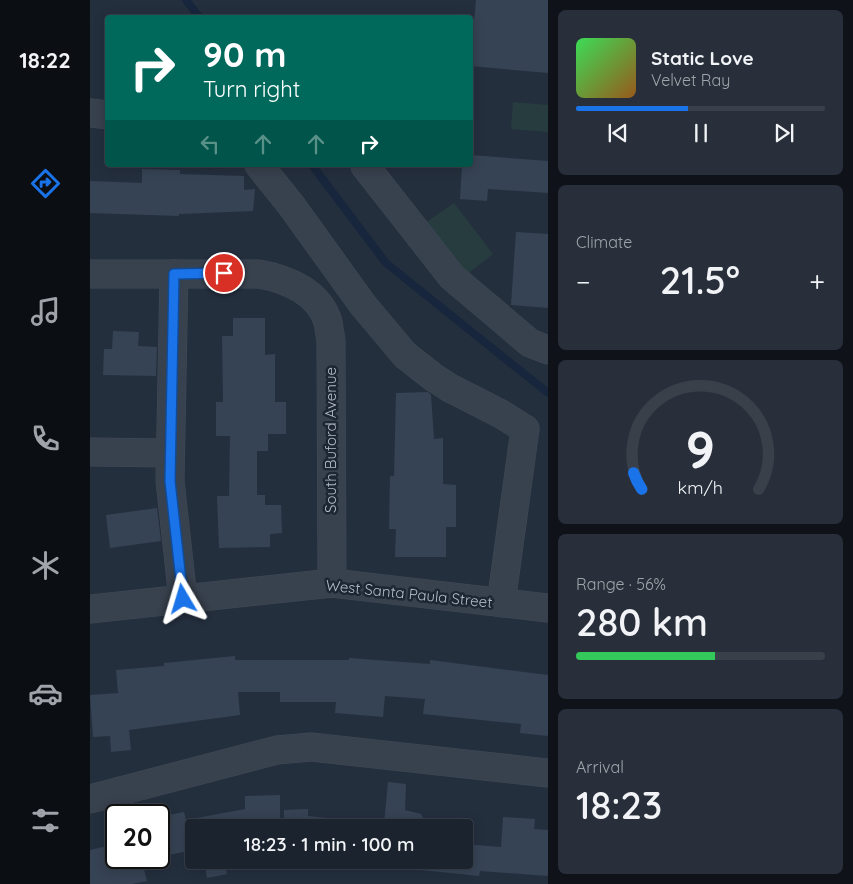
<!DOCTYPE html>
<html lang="en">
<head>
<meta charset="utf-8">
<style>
  :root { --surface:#1b232e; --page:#282f3a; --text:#f1f3f6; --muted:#a0a4aa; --line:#39404a; --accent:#1a73e8 }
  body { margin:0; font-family:Quicksand,sans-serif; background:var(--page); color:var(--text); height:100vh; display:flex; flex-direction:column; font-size:19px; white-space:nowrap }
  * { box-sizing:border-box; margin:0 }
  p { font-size:16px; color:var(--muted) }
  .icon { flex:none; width:28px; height:28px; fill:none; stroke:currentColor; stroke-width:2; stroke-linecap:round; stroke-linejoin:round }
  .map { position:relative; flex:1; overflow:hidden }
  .side { display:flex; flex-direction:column; gap:10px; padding:10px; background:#0f1319; width:305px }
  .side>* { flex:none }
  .banner { position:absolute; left:15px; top:15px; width:368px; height:152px; border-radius:5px; box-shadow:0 2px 12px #0003,0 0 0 1px var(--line); background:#00695c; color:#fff; overflow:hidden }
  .speed { position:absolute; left:15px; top:804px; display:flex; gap:10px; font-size:25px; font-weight:700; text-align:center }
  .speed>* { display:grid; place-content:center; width:65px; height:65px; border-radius:50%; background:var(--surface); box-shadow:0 2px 12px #0003,0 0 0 1px var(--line); line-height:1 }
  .speed .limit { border:2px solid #111; border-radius:8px; background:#fff; color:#111 }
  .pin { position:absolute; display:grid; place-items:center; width:42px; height:42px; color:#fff; margin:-21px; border:2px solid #fff; border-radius:50%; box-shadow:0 1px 5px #0007 }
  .me { position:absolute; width:55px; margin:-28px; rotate:353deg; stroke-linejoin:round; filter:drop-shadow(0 0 4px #0008) }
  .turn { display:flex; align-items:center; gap:18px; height:105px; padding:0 15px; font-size:22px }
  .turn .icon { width:65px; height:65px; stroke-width:2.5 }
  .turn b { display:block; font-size:35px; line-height:42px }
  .lanes { display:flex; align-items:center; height:48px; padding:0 15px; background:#0003; justify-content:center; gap:25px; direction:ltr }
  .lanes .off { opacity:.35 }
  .big { font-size:38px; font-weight:600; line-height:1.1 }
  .side .tile { flex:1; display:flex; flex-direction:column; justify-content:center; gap:8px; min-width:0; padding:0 18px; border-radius:8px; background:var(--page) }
  .side .dial { align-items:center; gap:0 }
  .dial svg { height:130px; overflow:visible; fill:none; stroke:var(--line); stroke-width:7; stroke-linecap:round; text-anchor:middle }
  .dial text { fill:var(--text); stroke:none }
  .song { display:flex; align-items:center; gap:15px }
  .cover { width:60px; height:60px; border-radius:8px; background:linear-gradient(135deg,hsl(130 70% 55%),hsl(30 70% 35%)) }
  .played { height:5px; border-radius:2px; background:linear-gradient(90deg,var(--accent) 45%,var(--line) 45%) }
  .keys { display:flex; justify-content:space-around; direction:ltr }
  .heat { display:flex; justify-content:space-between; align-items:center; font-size:28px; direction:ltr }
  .charge { height:8px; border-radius:4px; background:linear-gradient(90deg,#34c759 56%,var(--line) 0) }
  .trip { position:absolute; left:95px; top:819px; width:288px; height:50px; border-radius:5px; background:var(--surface); box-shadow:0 2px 12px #0003,0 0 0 1px var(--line); font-weight:600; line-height:50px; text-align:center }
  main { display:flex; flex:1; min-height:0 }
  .dock { display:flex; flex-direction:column; width:90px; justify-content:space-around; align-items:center; background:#0b0e12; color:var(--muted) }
  .dock .icon { width:35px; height:35px }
  .dock .on { color:var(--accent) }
  .dock b { font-size:22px; color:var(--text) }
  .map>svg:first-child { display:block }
</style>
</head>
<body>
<main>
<nav class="dock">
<b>18:22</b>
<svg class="icon on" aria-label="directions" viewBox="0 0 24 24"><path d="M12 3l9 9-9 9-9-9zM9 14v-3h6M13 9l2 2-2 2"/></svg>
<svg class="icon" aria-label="music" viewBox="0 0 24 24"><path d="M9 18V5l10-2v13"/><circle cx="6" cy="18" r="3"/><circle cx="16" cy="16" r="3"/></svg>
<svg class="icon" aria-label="phone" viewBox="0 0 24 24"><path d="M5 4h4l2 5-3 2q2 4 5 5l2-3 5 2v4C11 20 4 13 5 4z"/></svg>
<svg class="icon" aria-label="climate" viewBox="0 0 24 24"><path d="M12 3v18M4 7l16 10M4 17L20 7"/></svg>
<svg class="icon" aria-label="car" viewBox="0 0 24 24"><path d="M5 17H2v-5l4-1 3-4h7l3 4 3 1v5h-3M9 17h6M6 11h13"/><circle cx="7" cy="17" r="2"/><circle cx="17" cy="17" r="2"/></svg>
<svg class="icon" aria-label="filters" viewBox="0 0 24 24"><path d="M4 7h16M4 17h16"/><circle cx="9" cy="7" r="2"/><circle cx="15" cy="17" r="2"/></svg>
</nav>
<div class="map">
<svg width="458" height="884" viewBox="0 0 458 884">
  <rect width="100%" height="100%" fill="#242f3e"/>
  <g fill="#263c3f">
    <path d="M 423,102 L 458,105 L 458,132 L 421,129 Z"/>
    <path d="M 364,203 L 403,254 L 376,275 L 335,223 Z"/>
  </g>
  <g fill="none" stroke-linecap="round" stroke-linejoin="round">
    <g stroke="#17263c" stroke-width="8">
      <path d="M 96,0 L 110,18"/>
      <path d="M 222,165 L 296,263 L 458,393"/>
    </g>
  </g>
  <g fill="#364354">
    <path d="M 386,0 L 458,0 L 458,73 L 380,66 Z"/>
    <path d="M 380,155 L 458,161 L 458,193 L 398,189 L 397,201 L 370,199 L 372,165 L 380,165 Z"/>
    <path d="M 52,169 L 90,170 L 90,174 L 154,176 L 154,190 L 165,189 L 163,211 L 89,214 L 89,216 L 0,213 L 0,181 L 52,183 Z"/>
    <path d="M 426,232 L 458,234 L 458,308 L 421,305 Z"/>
    <path d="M 143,318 L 175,318 L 175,355 L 185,354 L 185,402 L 196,402 L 196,434 L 178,434 L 178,451 L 167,451 L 167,495 L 175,495 L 175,505 L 191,505 L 192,533 L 180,534 L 180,547 L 129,548 L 127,496 L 139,496 L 140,436 L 126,436 L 126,402 L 133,402 L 132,336 L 143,336 Z"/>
    <path d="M 23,331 L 49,332 L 48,346 L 67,347 L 66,376 L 13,375 L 14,349 L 22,349 Z"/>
    <path d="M 338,392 L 341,395 L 344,439 L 353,438 L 353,484 L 366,485 L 366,527 L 356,527 L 356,557 L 305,557 L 306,529 L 299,529 L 300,476 L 304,476 L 306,393 Z"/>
    <path d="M 67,508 L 71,541 L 20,548 L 16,515 Z"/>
    <path d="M 145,656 L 145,660 L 259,660 L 259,658 L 340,664 L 340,660 L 458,675 L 458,736 L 430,733 L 431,724 L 333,714 L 335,699 L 295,696 L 293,717 L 245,713 L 246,702 L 190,702 L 190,692 L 148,692 L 150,715 L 39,730 L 41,750 L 21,752 L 20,736 L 3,737 L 0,695 L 28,693 L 26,670 L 74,666 L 74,663 Z"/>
    <path d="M 298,782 L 316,784 L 315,810 L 331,814 L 335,822 L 363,822 L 362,828 L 194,828 L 194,810 L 218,809 L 218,816 L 294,824 Z"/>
    <path d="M 190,795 L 190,828 L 104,828 L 104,850 L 73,856 L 69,833 L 69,817 L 94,812 L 96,820 L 155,809 L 155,796 Z"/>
    <path d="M 413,817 L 445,819 L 444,829 L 458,830 L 458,876 L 390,871 L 389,876 L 311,868 L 312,863 L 278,860 L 374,860 L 374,844 L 411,847 Z"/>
    <path d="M 26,844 L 26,858 L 51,858 L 57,881 L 42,884 L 0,884 L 0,850 Z"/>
    <path d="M 114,860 L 134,860 L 137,874 L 117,878 Z"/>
    <path d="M 195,860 L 218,860 L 219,862 L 195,863 Z"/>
  </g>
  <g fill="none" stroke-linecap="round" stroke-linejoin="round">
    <defs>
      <g id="minor">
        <path d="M 0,113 L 18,115"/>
        <path d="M 169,165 L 201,205 L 273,305 L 315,355 L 343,377 L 360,388 L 411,414 L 435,429 L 411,603"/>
        <path d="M 275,166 L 362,277 L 440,343 L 458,350"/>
        <path d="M 0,274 L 169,274 C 197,279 229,292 238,322 C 239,328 240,335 241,341 L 242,583"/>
        <path d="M 84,274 L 80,481 L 93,599"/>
        <path d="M 0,452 L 80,453"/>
        <path d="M 0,609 L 242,583 L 458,608"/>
        <path d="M 0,799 L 187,750 L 221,747 L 458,773"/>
      </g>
    </defs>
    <use href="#minor" stroke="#414a57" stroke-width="29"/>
    <use href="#minor" stroke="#38414e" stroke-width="28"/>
  </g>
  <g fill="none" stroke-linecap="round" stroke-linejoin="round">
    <defs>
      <path id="route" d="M 93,599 L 80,481 L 84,274 L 134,273"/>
    </defs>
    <use href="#route" stroke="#114b97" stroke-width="12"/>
    <use href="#route" stroke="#1a73e8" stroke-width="9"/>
  </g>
  <g text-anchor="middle" stroke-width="5" stroke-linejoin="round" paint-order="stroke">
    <g font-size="15" fill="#b4bcc9" stroke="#1d2633">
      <text transform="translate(241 440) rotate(-90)" y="5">South Buford Avenue</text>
      <text transform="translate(319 594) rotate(6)" y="5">West Santa Paula Street</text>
    </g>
  </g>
</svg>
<div class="speed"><div class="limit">20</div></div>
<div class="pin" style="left:134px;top:273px;background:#d93025"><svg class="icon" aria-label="arrive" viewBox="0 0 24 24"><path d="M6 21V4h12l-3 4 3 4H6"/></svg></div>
<svg class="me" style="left:93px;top:599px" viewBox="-20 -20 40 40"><path d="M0-17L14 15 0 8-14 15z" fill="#1a73e8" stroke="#fff" stroke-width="4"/></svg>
<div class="trip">18:23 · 1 min · 100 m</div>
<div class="banner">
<div class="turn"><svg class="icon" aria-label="right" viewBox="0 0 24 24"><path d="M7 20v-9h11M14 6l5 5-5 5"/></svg><div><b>90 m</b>Turn right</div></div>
<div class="lanes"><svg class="icon off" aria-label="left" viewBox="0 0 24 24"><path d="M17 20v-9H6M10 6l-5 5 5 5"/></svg><svg class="icon off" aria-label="ahead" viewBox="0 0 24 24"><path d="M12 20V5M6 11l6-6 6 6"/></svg><svg class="icon off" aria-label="ahead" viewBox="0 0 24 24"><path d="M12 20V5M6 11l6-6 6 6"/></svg><svg class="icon" aria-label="right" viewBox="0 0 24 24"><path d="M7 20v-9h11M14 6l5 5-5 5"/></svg></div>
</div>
</div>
<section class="side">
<div class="tile">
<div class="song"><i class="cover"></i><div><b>Static Love</b><p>Velvet Ray</p></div></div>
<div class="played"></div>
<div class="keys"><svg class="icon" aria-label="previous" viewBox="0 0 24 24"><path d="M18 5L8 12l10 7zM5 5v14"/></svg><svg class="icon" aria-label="pause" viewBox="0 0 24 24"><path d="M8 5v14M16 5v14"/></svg><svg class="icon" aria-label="next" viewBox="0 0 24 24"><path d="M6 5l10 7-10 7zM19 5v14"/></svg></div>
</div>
<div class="tile"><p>Climate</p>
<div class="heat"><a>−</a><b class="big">21.5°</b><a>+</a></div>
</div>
<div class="tile dial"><svg viewBox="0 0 100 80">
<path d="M14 69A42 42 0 1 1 86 69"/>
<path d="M14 69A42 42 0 0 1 9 59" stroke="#1a73e8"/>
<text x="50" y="56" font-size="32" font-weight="700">9</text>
<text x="50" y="72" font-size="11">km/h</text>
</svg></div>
<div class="tile"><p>Range · 56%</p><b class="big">280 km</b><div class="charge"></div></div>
<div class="tile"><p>Arrival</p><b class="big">18:23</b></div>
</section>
</main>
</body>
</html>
